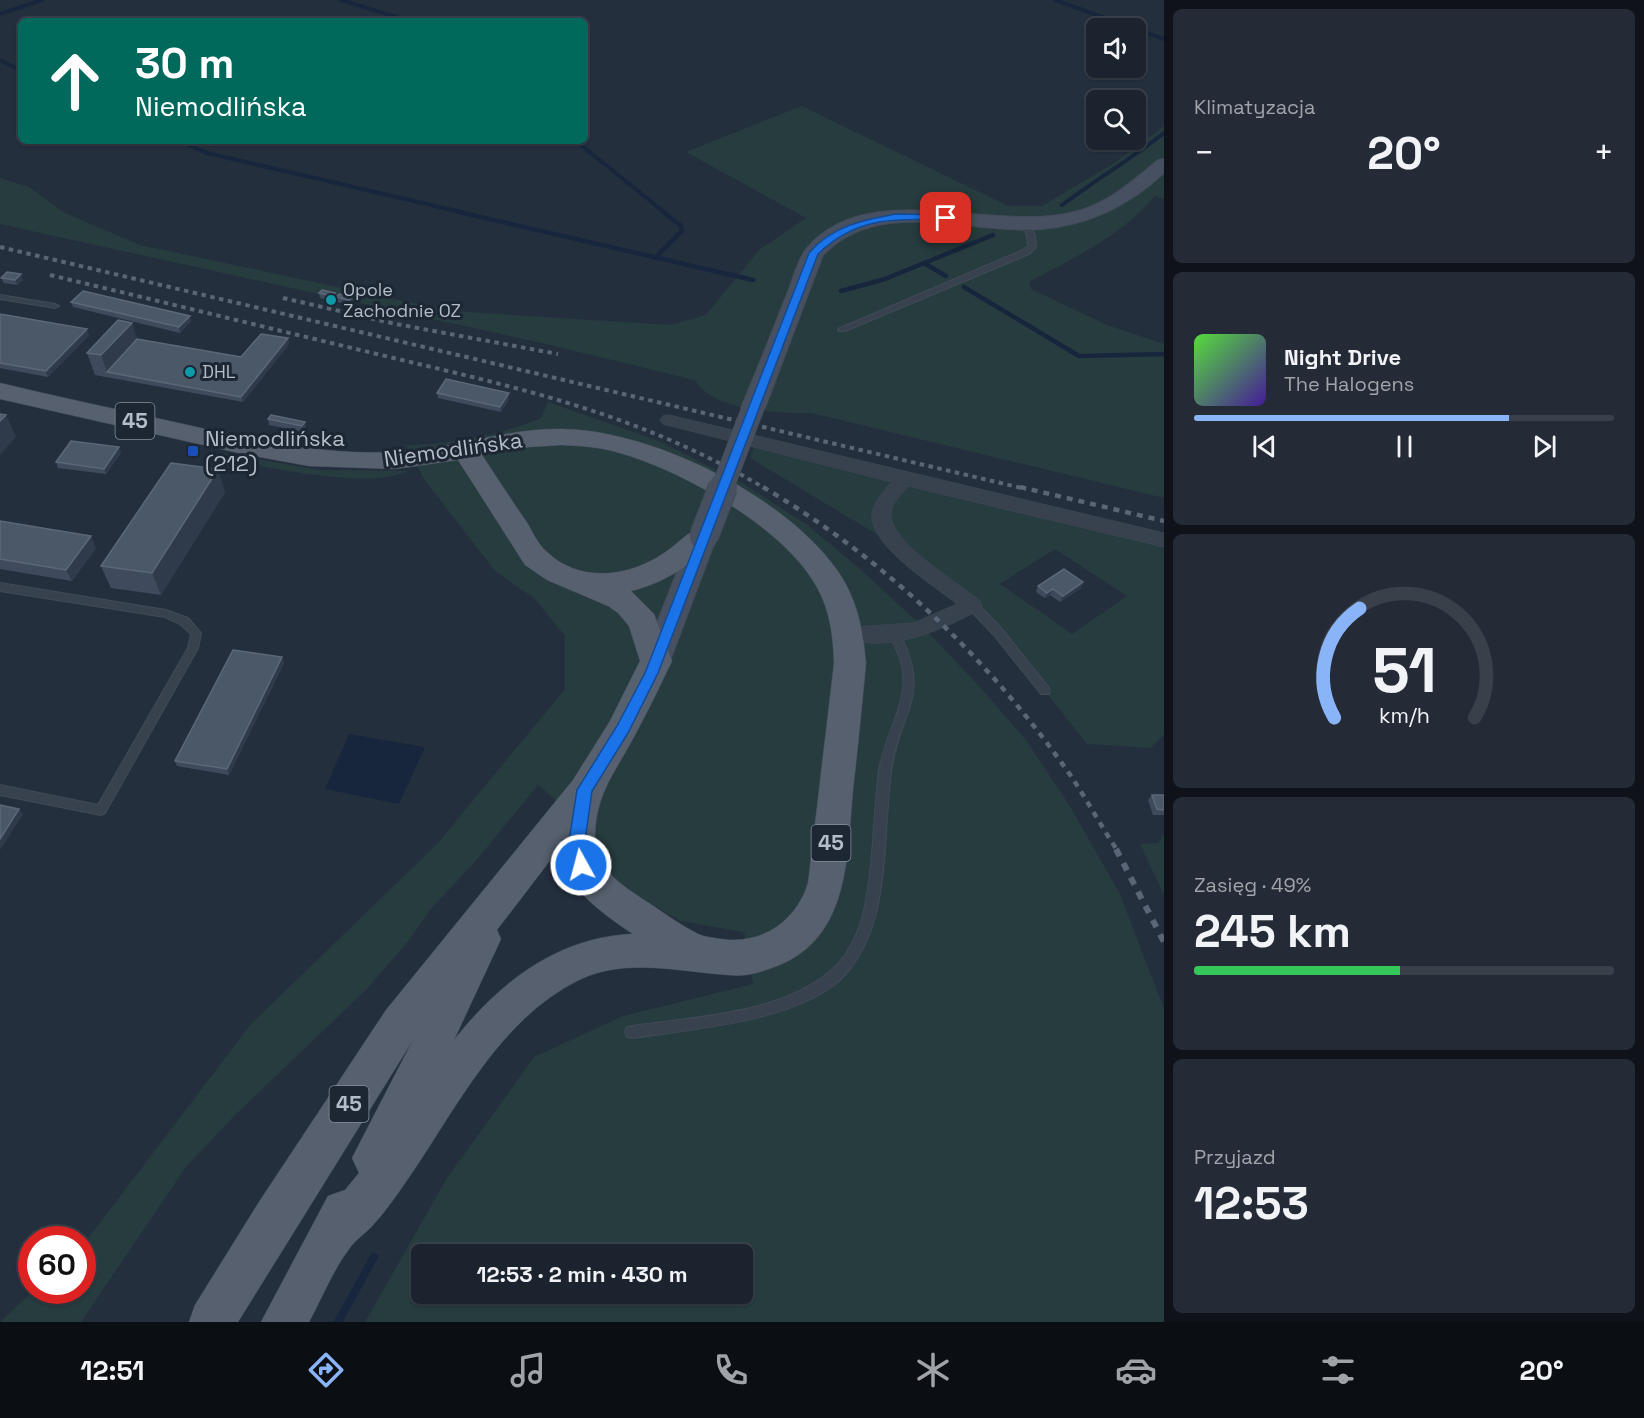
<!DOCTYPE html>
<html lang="pl">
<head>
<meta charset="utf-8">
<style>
  :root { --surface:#1b232e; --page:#242b36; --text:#f1f3f6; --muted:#a0a4aa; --line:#39404a; --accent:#8ab4f8 }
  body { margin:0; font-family:"Space Grotesk",sans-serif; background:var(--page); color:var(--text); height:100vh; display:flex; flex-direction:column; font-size:22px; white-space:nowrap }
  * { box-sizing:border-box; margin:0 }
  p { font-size:20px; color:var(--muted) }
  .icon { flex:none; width:33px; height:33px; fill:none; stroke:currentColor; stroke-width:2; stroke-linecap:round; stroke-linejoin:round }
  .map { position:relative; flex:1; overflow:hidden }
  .sheet { display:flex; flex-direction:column; gap:9px; padding:9px; background:#0f1319; width:480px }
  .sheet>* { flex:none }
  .banner { position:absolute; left:18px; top:18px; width:570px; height:126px; border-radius:9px; box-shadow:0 2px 4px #0004,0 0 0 2px var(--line); background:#00695c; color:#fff; overflow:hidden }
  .tools { position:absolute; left:1086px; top:18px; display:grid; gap:12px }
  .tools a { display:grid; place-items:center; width:60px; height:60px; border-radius:9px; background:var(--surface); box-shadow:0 2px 4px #0004,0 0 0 2px var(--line); font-size:30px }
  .speed { position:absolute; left:18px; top:1226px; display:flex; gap:12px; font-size:30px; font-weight:700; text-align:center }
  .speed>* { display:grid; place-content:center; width:78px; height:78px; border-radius:50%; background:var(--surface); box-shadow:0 2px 4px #0004,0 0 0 2px var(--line); line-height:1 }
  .speed .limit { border:9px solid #d22; background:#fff; color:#111 }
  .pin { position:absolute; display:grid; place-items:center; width:51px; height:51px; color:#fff; margin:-26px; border-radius:12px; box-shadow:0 3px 9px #0006 }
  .me { position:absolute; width:66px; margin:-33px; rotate:353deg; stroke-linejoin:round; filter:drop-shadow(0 0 4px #0008) }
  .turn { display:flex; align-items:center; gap:21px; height:126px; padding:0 18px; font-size:27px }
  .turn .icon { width:78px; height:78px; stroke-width:2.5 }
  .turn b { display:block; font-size:42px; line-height:51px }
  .big { font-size:45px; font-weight:700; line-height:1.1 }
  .sheet .card { flex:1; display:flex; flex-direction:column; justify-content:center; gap:9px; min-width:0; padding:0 21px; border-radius:9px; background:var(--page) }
  .sheet .dial { align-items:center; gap:0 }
  .dial svg { height:156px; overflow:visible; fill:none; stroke:var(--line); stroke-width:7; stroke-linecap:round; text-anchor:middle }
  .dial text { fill:var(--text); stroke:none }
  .song { display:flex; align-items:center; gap:18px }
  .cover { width:72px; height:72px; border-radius:9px; background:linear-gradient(135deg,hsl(110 70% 55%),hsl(260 70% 35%)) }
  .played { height:6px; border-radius:3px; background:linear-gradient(90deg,var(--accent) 75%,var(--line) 75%) }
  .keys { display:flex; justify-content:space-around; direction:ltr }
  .heat { display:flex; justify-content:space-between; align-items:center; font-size:33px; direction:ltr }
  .charge { height:9px; border-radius:4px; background:linear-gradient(90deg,#34c759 49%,var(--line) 0) }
  .trip { position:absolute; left:411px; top:1244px; width:342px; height:60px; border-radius:9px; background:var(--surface); box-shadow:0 2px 4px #0004,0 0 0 2px var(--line); font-weight:700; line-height:60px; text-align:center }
  .tab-bar { display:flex; height:96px; justify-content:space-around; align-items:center; background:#0b0e12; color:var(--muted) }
  .tab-bar .icon { width:42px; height:42px }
  .tab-bar .active { color:var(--accent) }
  .tab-bar b { font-size:27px; color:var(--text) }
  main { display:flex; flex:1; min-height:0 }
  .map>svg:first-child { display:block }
</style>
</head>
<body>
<main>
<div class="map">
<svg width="1164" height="1322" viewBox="0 0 1164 1322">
  <rect width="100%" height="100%" fill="#242f3e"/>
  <g fill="#263c3f" fill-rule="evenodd">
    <path d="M 802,106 L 1008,206 L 1042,206 L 1116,162 L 1164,126 L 1164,199 L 1155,196 C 1121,236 1074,258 1029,282 L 1031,289 L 1107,325 L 1164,344 L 1164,498 L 811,413 C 778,414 713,411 695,380 L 546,344 L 0,224 L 0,178 L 29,187 L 65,213 L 140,245 L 451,311 L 670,325 L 706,315 L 759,250 L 806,218 L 686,152 Z"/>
    <path d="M 548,402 L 659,441 L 742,483 L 806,524 L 859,568 L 925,629 L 979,686 L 1026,740 L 1071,808 L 1120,894 L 1164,1009 L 1164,1322 L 365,1322 L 447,1178 L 534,1057 L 623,1016 L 753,984 L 744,932 L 680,921 L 602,874 L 588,828 L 538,785 L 474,863 L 430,910 L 410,939 L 368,988 L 234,1116 L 186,1167 L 81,1322 L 0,1322 L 34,1290 L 82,1290 L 83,1245 L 251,1024 L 437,844 L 565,689 L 565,636 L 534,598 L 495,571 L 424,479 L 406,445 C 451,445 500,435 541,418 ZM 422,1254 L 742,1254 L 742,1293 L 422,1293 Z"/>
    <path d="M 757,439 L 1164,540 L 1164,735 L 1150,748 L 1087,744 L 997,631 L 901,549 L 750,458 ZM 1055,549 L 1127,596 L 1072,634 L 1000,584 Z"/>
    <path d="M 222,453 L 319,470 L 408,471 C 367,491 264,466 218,458 Z"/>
    <path d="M 1164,834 L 1164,895 L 1140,844 L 1158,843 Z"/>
  </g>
  <path fill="#17263c" d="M 349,734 L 425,747 L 399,804 L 325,789 Z"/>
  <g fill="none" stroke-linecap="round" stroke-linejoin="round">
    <g stroke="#17263c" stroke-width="4">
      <path d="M 341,0 L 409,21"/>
      <path d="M 1055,0 L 1164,39"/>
      <path d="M 0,14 L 42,0"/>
      <path d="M 0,60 L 21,71"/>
      <path d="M 180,141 L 207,153 L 461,212"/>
      <path d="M 576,141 L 664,212"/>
      <path d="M 1062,205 C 1095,180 1131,159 1164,133"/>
    </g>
    <g stroke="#17263c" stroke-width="4.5">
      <path d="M 455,211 L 753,280"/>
      <path d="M 656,257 L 682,231 L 681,226 L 662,211"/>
      <path d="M 924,263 L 946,276"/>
      <path d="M 964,287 L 1079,356 L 1164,354"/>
      <path d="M 841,291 L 885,279 L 993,235"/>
    </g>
    <path stroke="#17263c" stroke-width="8" d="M 338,1322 L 374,1257"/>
    <defs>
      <g id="service">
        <path d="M 1022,221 L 1028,221 L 1035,236 L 1036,247 L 1029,254 L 845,331 L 839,331 L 838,329 L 1023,250 L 1028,246 L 1027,236 L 1021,223 Z"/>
        <path d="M 0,295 L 55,304 L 59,306 L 55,308 L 0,299 Z"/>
        <path d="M 0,583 L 166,610 L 188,618 L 201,633 L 198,648 L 105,813 L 101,815 L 0,795 L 0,785 L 98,805 L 188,648 L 191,634 L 180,624 L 165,617 L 0,591 Z"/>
        <path d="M 972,601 L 976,602 L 1001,628 L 1049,688 L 1050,691 L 1049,694 L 1041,694 L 993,634 L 968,608 L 967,605 Z"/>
        <path d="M 895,632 L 899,633 C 933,698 898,712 891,772 C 885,819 887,867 876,913 C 870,937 858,963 840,980 C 792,1022 693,1029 632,1038 L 627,1037 L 625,1032 L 627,1027 L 632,1026 C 694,1017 778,1014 828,973 C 847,958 858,935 864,911 C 874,865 873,818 879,771 C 884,734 912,700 901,661 C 898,652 894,644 890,636 Z"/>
      </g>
      <path id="minor" d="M 669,415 L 1164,533 L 1164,547 L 908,486 C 902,494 891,503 891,513 C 888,541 958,583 979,600 L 982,605 L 979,610 C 938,632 889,653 842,638 L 839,633 L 842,628 L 913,623 L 957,604 C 935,586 869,546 872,514 C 873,502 885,490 892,482 L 663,424 L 660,420 L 663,416 Z"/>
      <g id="secondary">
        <path d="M 1164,159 L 1164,173 C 1128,206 1091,224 1042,229 C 968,235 881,196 823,255 L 765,408 L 761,413 L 745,413 L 741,408 C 757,370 772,332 787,294 C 793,280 797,260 807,248 C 870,175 995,235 1078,211 C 1109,202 1133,181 1158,160 Z"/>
        <path d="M 704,527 L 713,530 L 717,536 L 670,661 L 666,669 L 656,672 L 646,669 L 642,661 L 691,536 L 695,530 Z"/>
      </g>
      <path id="primary" d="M 0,383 C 58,397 116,409 174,422 C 224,433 275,446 326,450 C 362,454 399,453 434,448 C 477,441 518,428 562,429 C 652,430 785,496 837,570 C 857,598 863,629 866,663 C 862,705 858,747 853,790 C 847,856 850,938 777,966 C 762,972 746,977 729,975 C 682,972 625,957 579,980 C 496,1021 454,1114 403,1186 C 394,1199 384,1213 373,1225 C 366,1233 355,1240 349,1249 C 333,1270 322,1298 309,1322 L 261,1322 L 328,1196 L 345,1190 L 359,1173 L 352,1158 L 413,1040 L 238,1322 L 189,1322 L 195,1305 L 259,1202 L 386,1010 L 573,780 L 610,721 L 640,661 L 629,626 L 618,613 L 608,606 L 547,580 L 525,565 L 458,460 L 395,469 L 309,466 L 243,454 L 0,399 ZM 562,445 C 580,446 599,447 616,452 C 680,469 781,526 815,584 C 830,609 833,635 834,663 L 808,883 C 796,922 761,945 721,939 C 714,938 705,937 698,934 C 682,926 667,915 652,905 C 629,890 594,870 595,839 C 595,794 615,773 635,735 C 648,711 660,686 672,661 L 654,614 L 631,591 C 665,583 688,566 714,543 L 718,536 L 714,529 C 695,524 685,537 671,548 C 635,576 582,586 546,551 C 538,544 533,533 528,524 C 512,501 497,478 482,455 L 530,447 ZM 559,849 C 565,888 603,914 633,934 C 557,937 499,983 454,1040 L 501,939 L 497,930 Z"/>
    </defs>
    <use href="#service" stroke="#414a57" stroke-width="2"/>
    <use href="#minor" stroke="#414a57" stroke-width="1"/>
    <use href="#secondary" stroke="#414a57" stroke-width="2"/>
    <use href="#primary" stroke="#414a57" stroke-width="1"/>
    <use href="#service" fill="#38414e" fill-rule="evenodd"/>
    <use href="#minor" fill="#38414e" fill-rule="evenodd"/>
    <use href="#secondary" fill="#465061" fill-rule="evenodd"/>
    <use href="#primary" fill="#56606e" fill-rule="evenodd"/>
    <g stroke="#5a6575" stroke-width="4" stroke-dasharray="4.5 4.5" stroke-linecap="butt">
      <path d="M 0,247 L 1026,489"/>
      <path d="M 50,275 C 159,301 268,328 377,354 C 518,388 639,413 766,489"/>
      <path d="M 283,298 L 396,324 L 558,354"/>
    </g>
    <g stroke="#5a6575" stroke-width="4.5" stroke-dasharray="6 6" stroke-linecap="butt">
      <path d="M 763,487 C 886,560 989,659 1071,776 C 1087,800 1101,826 1117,850"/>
      <path d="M 1020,487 L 1164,521"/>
    </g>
    <path stroke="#5a6575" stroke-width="6" stroke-dasharray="8 8" stroke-linecap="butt" d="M 1116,849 L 1164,942"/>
    <defs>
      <path id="secondary-bridge-far1" d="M 722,489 L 753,408"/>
      <path id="secondary-bridge" d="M 704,536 L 723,487"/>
    </defs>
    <use href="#secondary-bridge-far1" stroke="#414a57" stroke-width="23" stroke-linecap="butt"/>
    <use href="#secondary-bridge" stroke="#414a57" stroke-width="30" stroke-linecap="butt"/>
    <use href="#secondary-bridge-far1" stroke="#465061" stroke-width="22"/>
    <use href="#secondary-bridge" stroke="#465061" stroke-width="28"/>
  </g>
  <g fill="#3f4b5c">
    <path d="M 1,278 L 23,280 L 17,285 L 4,283 Z"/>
    <path d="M 319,293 L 335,293 L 336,298 L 333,301 L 320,298 Z"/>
    <path d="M 336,297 L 352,297 L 353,302 L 350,305 L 337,302 Z"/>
    <path d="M 71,302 L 191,321 L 180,333 L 73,307 Z"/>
    <path d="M 0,314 L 89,335 L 48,377 L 0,368 Z"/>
    <path d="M 288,338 L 289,344 L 243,402 L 95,375 L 87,353 L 137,339 L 241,357 Z"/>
    <path d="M 437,393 L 509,393 L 509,399 L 501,412 L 438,398 Z"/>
    <path d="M 268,419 L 305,422 L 306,428 L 303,432 L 269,425 Z"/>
    <path d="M 121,453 L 106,474 L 58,468 L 56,462 Z"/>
    <path d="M 225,492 L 161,595 L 111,588 L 101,566 Z"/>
    <path d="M 0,521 L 96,548 L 72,581 L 0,569 Z"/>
    <path d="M 1038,586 L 1081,588 L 1060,602 L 1050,595 L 1045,598 L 1036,592 Z"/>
    <path d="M 282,657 L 284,663 L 229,775 L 177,766 L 175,761 Z"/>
    <path d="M 1152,795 L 1164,795 L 1164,815 L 1153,815 L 1148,800 Z"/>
  </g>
  <g fill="#2f3b4b">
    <path d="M 21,274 L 23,280 L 17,285 L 15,280 Z"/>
    <path d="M 335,293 L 336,298 L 333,301 L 332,296 Z"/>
    <path d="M 352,297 L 353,302 L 350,305 L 350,300 Z"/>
    <path d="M 190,316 L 191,321 L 180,333 L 179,327 Z"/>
    <path d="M 132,323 L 139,344 L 107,372 L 109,377 L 101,355 Z"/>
    <path d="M 87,329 L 89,335 L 48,377 L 46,371 Z"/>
    <path d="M 288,338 L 289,344 L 243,402 L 241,397 Z"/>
    <path d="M 509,393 L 509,399 L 501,412 L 500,407 Z"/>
    <path d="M 6,415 L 16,437 L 0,455 L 0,421 Z"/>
    <path d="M 305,422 L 306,428 L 303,432 L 302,426 Z"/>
    <path d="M 119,447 L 121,453 L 106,474 L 104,469 Z"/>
    <path d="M 218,469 L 225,492 L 161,595 L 152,573 Z"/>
    <path d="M 91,536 L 96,548 L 72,581 L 66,570 Z"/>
    <path d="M 1083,582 L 1081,588 L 1060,602 L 1063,596 Z"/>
    <path d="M 1053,589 L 1050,595 L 1045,598 L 1047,593 Z"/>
    <path d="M 282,657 L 284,663 L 229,775 L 227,769 Z"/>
    <path d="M 19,809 L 23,814 L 0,850 L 0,839 Z"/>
  </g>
  <g fill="#4b5868" stroke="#5c6777" stroke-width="1.5">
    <path d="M 7,272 L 21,274 L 15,280 L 1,278 Z"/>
    <path d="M 322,290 L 335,293 L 332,296 L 319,293 Z"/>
    <path d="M 83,291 L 190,316 L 179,327 L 71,302 Z"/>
    <path d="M 339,294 L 352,297 L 350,300 L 336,297 Z"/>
    <path d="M 0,314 L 87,329 L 46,371 L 0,363 Z"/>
    <path d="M 118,320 L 132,323 L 101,355 L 87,353 Z"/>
    <path d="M 261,334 L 288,338 L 241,397 L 107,372 L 137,339 L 241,357 Z"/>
    <path d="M 446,379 L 509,393 L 500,407 L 437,393 Z"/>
    <path d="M 0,414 L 6,415 L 0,421 Z"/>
    <path d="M 271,415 L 305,422 L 302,426 L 268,419 Z"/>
    <path d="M 71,441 L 119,447 L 104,469 L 56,462 Z"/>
    <path d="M 171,463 L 218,469 L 152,573 L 101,566 Z"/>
    <path d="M 0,521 L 91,536 L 66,570 L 0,559 Z"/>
    <path d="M 1064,569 L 1083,582 L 1063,596 L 1053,589 L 1047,593 L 1038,586 Z"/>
    <path d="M 233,650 L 282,657 L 227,769 L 175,761 Z"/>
    <path d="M 1152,795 L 1164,795 L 1164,810 L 1157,809 Z"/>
    <path d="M 0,805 L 19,809 L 0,839 Z"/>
  </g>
  <path fill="#1a73e8" stroke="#114b97" stroke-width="1.5" d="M 896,214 L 946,215 L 950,218 L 946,220 C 894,219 858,216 818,254 L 658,673 L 628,733 L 592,791 L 585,841 L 589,865 L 587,870 L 576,870 L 569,841 L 577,790 L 617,726 L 645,673 L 809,253 C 832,226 863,220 896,214 Z"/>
  <g fill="#0f9aa8" stroke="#1d2633" stroke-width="2">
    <circle cx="331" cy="300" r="6"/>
    <circle cx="190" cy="372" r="6"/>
  </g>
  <rect fill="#1a4fb4" stroke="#1d2633" stroke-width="2" x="187" y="445" width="12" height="12" rx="3"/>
  <g text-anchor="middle" stroke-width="6" stroke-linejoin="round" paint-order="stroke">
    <g font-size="18" fill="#b4bcc9" stroke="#1d2633" text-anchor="start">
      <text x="343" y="296">Opole<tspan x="343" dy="21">Zachodnie OZ</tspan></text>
      <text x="202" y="378">DHL</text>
    </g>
    <g fill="#1d2633" stroke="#878f9c" stroke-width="1.5">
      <rect x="115.5" y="403" width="39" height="36" rx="4.5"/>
      <rect x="811.5" y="825" width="39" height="36" rx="4.5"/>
      <rect x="329.5" y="1086" width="39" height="36" rx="4.5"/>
    </g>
    <g font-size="21" font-weight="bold" fill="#b4bcc9">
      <text x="135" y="428">45</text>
      <text x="831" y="850">45</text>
      <text x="349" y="1111">45</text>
    </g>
    <g font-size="22" fill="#b4bcc9" stroke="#1d2633" text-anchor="start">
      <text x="205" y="446">Niemodlińska<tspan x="205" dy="25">(212)</tspan></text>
    </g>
    <g font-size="22" fill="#b4bcc9" stroke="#1d2633">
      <text transform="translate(453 449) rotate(-8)" y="8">Niemodlińska</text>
    </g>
  </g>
</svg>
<div class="tools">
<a><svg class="icon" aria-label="sound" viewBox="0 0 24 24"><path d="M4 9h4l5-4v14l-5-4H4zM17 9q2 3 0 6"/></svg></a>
<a><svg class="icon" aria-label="search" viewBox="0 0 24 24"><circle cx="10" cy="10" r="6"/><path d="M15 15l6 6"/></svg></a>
</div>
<div class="speed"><div class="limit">60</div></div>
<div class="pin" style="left:946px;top:218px;background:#d93025"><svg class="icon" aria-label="arrive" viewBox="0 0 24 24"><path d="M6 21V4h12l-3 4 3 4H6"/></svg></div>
<svg class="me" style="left:581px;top:865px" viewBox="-20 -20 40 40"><circle r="17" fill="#1a73e8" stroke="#fff" stroke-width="3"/><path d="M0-11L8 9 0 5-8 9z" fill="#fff"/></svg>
<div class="trip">12:53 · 2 min · 430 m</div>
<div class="banner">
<div class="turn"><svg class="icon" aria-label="ahead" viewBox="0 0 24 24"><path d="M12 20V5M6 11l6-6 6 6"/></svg><div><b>30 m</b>Niemodlińska</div></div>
</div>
</div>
<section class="sheet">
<div class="card"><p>Klimatyzacja</p>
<div class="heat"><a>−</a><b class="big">20°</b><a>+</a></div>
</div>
<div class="card">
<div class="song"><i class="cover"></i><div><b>Night Drive</b><p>The Halogens</p></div></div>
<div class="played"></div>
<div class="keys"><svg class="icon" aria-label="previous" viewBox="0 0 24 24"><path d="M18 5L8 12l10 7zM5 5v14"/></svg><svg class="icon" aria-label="pause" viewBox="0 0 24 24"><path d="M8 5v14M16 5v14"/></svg><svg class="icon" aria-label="next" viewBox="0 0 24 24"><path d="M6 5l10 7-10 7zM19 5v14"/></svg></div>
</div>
<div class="card dial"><svg viewBox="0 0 100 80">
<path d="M14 69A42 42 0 1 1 86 69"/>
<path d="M14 69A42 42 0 0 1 27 13" stroke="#8ab4f8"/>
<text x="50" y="56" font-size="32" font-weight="700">51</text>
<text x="50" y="72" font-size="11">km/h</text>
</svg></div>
<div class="card"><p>Zasięg · 49%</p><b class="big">245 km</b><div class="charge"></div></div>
<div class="card"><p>Przyjazd</p><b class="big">12:53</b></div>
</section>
</main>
<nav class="tab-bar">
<b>12:51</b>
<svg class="icon active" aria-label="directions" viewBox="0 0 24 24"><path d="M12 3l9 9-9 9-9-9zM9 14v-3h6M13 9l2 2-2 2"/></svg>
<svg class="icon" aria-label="music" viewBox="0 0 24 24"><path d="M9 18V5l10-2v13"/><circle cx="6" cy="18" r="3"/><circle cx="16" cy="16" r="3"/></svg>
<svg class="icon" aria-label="phone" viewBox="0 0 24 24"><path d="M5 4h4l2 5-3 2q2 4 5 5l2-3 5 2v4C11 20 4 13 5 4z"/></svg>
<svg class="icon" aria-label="climate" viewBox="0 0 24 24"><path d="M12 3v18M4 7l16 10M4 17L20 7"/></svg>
<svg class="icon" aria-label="car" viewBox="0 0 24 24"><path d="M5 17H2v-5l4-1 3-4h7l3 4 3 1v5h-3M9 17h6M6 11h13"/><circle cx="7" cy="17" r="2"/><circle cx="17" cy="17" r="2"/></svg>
<svg class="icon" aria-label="filters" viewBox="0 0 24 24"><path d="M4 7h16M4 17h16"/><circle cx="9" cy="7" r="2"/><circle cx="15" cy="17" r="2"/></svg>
<b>20°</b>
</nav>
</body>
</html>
